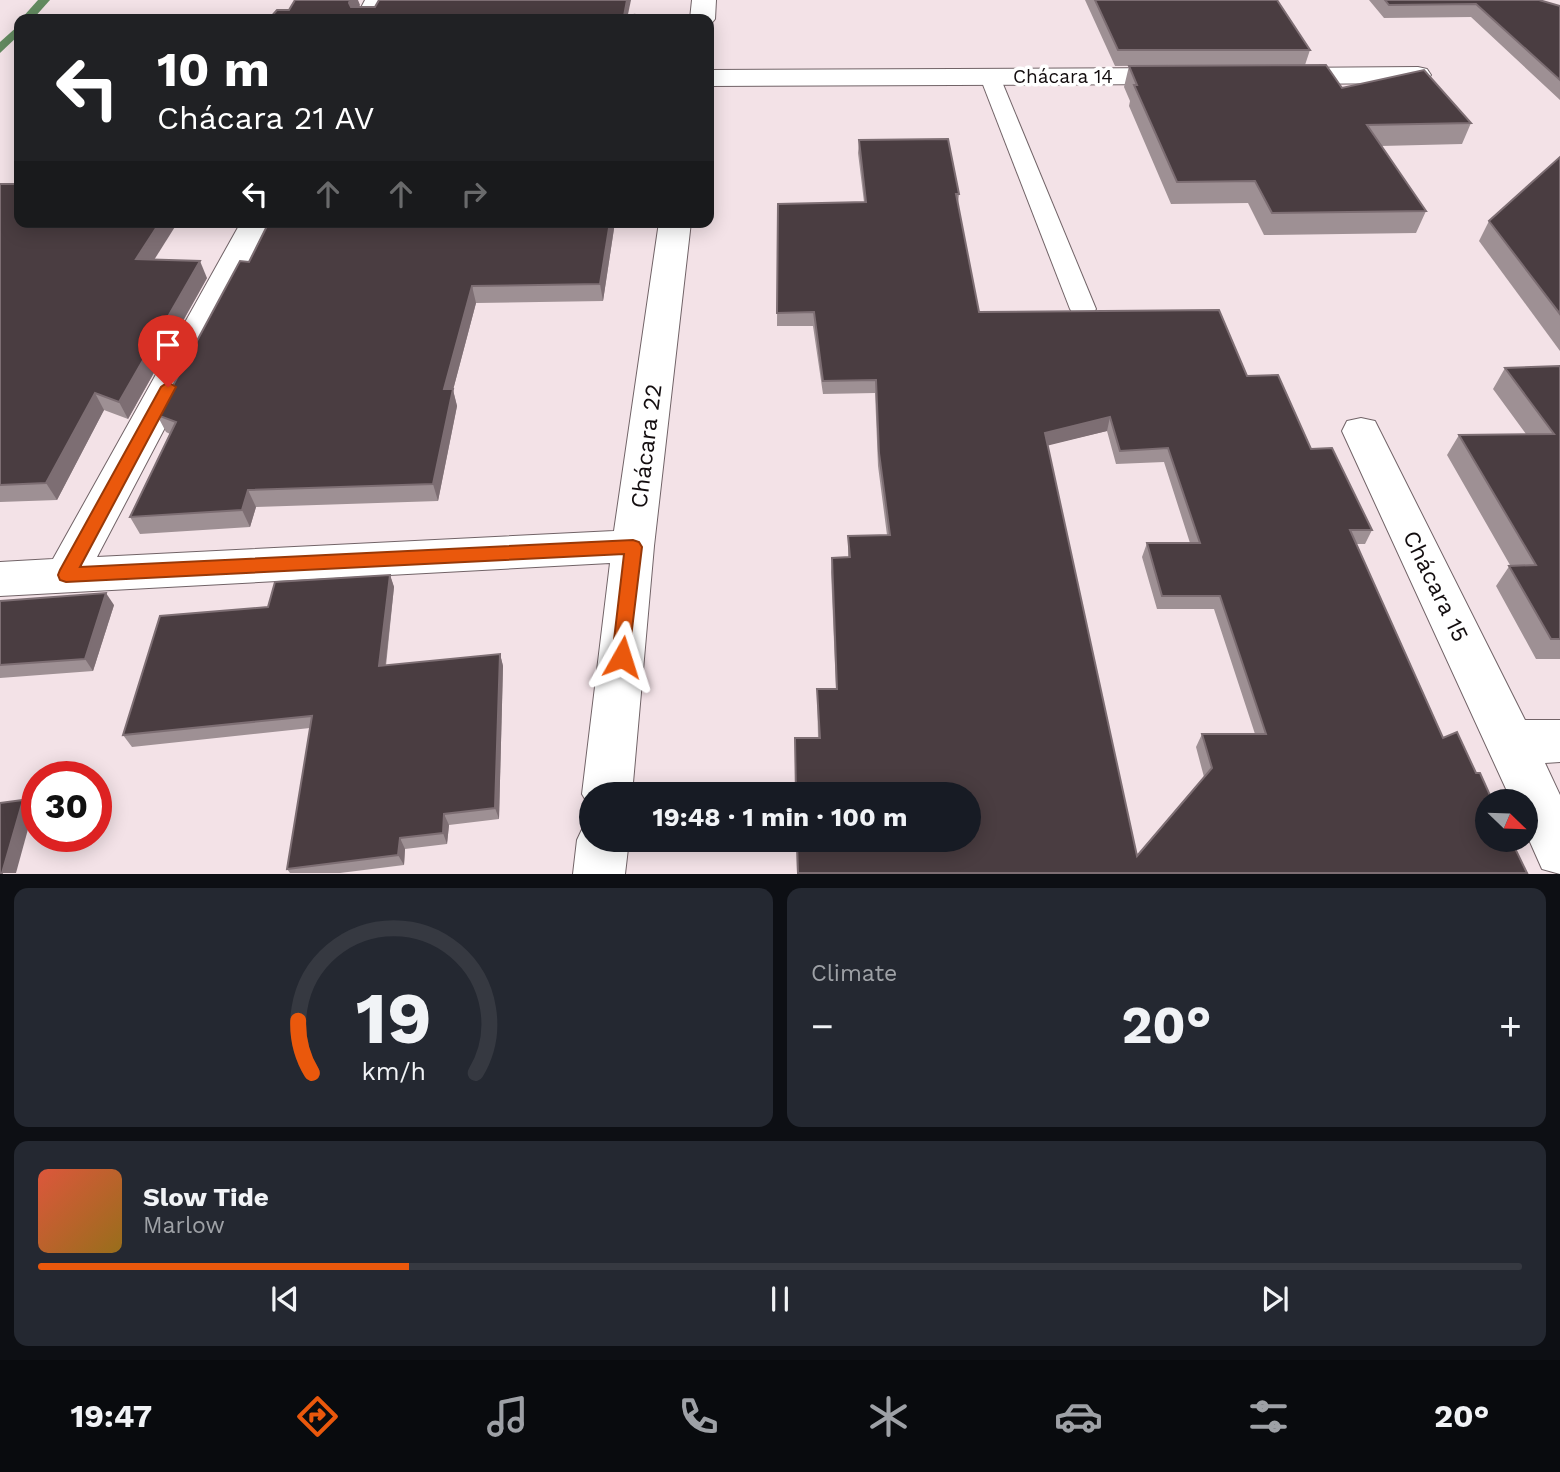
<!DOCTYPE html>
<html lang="en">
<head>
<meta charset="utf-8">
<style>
  :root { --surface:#171b24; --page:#242831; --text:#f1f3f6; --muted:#9ea1a6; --line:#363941; --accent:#ea580c }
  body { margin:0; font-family:"Work Sans",sans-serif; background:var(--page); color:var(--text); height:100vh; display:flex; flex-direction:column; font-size:26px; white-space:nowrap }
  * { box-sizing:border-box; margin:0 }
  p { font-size:23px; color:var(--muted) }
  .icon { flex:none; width:38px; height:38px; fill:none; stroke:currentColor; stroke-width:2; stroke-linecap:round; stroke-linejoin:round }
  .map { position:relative; height:874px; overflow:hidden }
  .side { display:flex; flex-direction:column; gap:14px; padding:14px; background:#0d0f14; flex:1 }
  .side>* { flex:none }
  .hud { position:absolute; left:14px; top:14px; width:700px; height:214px; border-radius:14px; box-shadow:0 4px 18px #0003; background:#202124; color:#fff; overflow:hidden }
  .needle { width:46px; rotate:113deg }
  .fabs { position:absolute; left:1475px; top:789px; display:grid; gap:14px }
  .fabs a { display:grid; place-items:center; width:63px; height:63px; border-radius:50%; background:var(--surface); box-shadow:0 4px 18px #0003; font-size:35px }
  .speed { position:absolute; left:21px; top:761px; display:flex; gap:14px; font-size:35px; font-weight:700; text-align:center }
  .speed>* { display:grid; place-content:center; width:91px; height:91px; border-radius:50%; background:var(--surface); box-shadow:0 4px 18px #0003; line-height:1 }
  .speed .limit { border:10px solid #d22; background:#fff; color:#111 }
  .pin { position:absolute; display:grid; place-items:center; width:60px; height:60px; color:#fff; margin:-72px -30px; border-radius:50% 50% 50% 0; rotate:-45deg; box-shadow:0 0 7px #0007 }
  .pin .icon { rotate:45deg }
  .me { position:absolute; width:77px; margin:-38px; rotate:6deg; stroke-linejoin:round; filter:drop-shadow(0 0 5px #0008) }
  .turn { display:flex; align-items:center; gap:24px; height:147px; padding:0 28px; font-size:32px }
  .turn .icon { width:91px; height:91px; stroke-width:2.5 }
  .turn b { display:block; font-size:49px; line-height:60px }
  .lanes { display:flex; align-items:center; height:66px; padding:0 28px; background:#0003; justify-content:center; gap:35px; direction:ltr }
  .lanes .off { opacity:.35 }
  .big { font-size:52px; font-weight:700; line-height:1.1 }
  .side .card { flex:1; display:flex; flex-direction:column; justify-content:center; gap:10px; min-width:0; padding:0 24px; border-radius:14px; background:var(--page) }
  .side .dial { align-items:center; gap:0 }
  .dial svg { height:182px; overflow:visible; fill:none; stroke:var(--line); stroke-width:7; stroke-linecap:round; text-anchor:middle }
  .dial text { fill:var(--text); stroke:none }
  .song { display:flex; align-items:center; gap:21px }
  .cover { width:84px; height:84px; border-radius:10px; background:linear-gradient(135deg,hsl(10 70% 55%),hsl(40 70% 35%)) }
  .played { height:7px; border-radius:4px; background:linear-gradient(90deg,var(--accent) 25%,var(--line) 25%) }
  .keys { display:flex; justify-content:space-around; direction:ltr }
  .heat { display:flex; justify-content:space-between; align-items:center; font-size:38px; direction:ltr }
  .side .tiles { flex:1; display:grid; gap:14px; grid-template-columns:1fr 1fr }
  .card:last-child { grid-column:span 2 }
  .trip { position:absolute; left:579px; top:782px; width:402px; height:70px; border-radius:35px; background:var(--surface); box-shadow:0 4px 18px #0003; font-weight:700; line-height:70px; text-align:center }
  .tab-bar { display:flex; height:112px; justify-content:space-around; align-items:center; background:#090b0e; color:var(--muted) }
  .tab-bar .icon { width:49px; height:49px }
  .tab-bar .active { color:var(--accent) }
  .tab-bar b { font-size:32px; color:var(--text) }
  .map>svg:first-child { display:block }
</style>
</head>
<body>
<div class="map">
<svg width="1560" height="874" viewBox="0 0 1560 874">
  <rect width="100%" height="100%" fill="#f3e2e7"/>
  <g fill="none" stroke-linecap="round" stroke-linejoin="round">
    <g fill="#638a60" fill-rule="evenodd">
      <path d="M 38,0 L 50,0 L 33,19 L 21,19 Z"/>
      <path d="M 19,25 L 19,35 L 0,53 L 0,42 Z"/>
    </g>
    <defs>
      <path id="lane" d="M 990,71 L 1000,77 L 1096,309 L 1092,315 L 1083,317 L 1074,315 L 1070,309 L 980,77 Z"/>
      <g id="street">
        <path d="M 365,0 L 389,0 L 379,19 L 355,19 Z"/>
        <path d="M 692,0 L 716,0 L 715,19 L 711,24 L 709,25 L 709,19 L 690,19 Z"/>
        <path d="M 1418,67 L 1427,69 L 1431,75 L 1427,81 L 1418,83 L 1281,84 L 1272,82 L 1268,76 L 1272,70 L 1281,68 Z"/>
        <path d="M 1179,68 L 1188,70 L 1192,76 L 1188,82 L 1179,84 L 709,86 L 709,70 Z"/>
        <path d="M 241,222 L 273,222 L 97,557 L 614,531 L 659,222 L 691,222 L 654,546 L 632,794 L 592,794 L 592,811 L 582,794 L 610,563 L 0,596 L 0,562 L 53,559 Z"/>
        <path d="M 1361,418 L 1375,421 L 1380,431 L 1525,720 L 1560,720 L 1560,762 L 1545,763 L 1560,795 L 1560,874 L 1542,869 L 1526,833 L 1526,802 L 1512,802 L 1342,431 L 1347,421 Z"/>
        <path d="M 592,820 L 592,840 L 629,840 L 625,874 L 573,874 L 577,840 L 585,823 Z"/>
      </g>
    </defs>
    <use href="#lane" stroke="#716367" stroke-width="2"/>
    <use href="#street" stroke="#716367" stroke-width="2"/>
    <use href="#lane" fill="#fff" fill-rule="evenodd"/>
    <use href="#street" fill="#fff" fill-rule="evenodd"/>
  </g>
  <g fill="#9e9094" fill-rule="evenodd">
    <path d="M 1085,0 L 1277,0 L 1310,50 L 1305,65 L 1115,66 Z"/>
    <path d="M 1369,0 L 1539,0 L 1560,6 L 1560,100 L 1471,17 L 1384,18 Z"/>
    <path d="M 1129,66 L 1342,88 L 1471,123 L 1462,144 L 1381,146 L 1426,211 L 1416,233 L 1264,235 L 1248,203 L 1171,204 L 1129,106 L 1130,101 L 1124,87 Z"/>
    <path d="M 859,140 L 959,194 L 958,204 L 979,312 L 1247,376 L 1311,449 L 1372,530 L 1365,544 L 1356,544 L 1443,738 L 1476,773 L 1527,873 L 797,873 L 796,840 L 818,738 L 817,689 L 836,689 L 831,572 L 832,558 L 848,558 L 848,536 L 887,535 L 878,466 L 875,393 L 823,394 L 813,326 L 777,326 L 778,204 L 864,202 L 858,153 ZM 1107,431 L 1116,464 L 1164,462 L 1190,543 L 1147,543 L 1142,557 L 1157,609 L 1214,609 L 1255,734 L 1202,734 L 1196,747 L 1204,777 L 1137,856 L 1047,445 Z"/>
    <path d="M 1560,157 L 1560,351 L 1479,241 L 1489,221 Z"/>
    <path d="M 0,184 L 154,260 L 207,278 L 128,419 L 104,410 L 57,500 L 0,502 Z"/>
    <path d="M 615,222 L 603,301 L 476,303 L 453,390 L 457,406 L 438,501 L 256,507 L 250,527 L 140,534 L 130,517 L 170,434 L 166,432 L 157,415 L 249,262 Z"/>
    <path d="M 1560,366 L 1560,659 L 1536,659 L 1496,586 L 1510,565 L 1447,455 L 1459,435 L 1526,434 L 1493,389 L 1505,368 Z"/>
    <path d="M 390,575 L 394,587 L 386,666 L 500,654 L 503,666 L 499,819 L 449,825 L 447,844 L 405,849 L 404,865 L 340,873 L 290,873 L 287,869 L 310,728 L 132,747 L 123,735 L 268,607 Z"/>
    <path d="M 0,601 L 114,605 L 93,671 L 0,678 Z"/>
  </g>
  <g fill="#7d6e73">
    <path d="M 350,0 L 358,0 L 360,5 L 353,18 L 349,3 Z"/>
    <path d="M 627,0 L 631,0 L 627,19 L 624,16 Z"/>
    <path d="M 160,222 L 178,222 L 144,276 L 136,259 Z"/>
    <path d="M 610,222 L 615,222 L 603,301 L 600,284 Z"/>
    <path d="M 200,261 L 207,278 L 128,419 L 119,402 Z"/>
    <path d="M 472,286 L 476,303 L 453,390 L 457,406 L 438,501 L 433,484 L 444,389 Z"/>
    <path d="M 95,393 L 104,410 L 57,500 L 46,483 Z"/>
    <path d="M 1110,417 L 1107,431 L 1042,447 L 1045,433 Z"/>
    <path d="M 248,490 L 256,507 L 250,527 L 242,510 Z"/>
    <path d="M 390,575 L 394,587 L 384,678 L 379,666 Z"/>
    <path d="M 106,593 L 114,605 L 93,671 L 85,659 Z"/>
    <path d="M 500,654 L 503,666 L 499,819 L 495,808 Z"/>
    <path d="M 23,800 L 33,811 L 16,873 L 2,873 Z"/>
    <path d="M 444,814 L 449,825 L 447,844 L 443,833 Z"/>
    <path d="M 400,838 L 405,849 L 404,865 L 398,855 Z"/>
  </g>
  <g fill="#4a3d41" stroke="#7d6e73" stroke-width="2" fill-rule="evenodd">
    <path d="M 295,0 L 350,0 L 349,3 L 351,7 L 375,7 L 379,0 L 627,0 L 624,16 L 634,15 L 633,19 L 269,19 L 277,10 L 289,10 Z"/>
    <path d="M 1095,0 L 1277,0 L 1310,50 L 1118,50 Z"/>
    <path d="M 1385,0 L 1539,0 L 1560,6 L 1560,80 L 1476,4 L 1389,5 Z"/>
    <path d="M 1326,65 L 1342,88 L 1424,70 L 1471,123 L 1367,125 L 1426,211 L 1272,213 L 1255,181 L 1177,182 L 1134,85 L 1137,85 L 1129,66 Z"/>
    <path d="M 948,139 L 959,194 L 956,194 L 979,312 L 1219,310 L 1247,376 L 1278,375 L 1311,449 L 1332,448 L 1372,530 L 1350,530 L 1443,738 L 1457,732 L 1476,773 L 1480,773 L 1493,802 L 1488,802 L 1488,840 L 1511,840 L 1527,873 L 798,873 L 797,840 L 970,840 L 970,794 L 796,794 L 795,738 L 820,738 L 817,689 L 837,689 L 832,558 L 850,557 L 848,536 L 890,535 L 879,453 L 876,380 L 823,381 L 814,312 L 777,313 L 778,204 L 866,202 L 859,140 ZM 1110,417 L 1120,451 L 1168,448 L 1200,543 L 1147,543 L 1162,596 L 1220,596 L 1266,734 L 1202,734 L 1212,768 L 1137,856 L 1045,433 Z"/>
    <path d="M 1560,157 L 1560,314 L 1489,221 Z"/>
    <path d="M 0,184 L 19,184 L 19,222 L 160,222 L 136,259 L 200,261 L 119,402 L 95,393 L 46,483 L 0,485 Z"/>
    <path d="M 269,222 L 610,222 L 600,284 L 472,286 L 444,389 L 453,389 L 433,484 L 248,490 L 242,510 L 130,517 L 176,422 L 157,415 L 240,261 L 249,262 Z"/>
    <path d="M 1560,366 L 1560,639 L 1551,639 L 1509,566 L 1536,565 L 1459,435 L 1554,434 L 1505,368 Z"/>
    <path d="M 390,575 L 379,666 L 500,654 L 495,808 L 444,814 L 443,833 L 400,838 L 398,855 L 287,869 L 312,716 L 123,735 L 160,616 L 268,607 L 275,582 Z"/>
    <path d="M 106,593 L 85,659 L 0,665 L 0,601 Z"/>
    <path d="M 23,800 L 2,873 L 0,873 L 0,803 Z"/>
  </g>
  <path fill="#ea580c" stroke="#983908" stroke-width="2" d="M 168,382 L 176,387 L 80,567 L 633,540 L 639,542 L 642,547 L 628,662 L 622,665 L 615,662 L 612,657 L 624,554 L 66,582 L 60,580 L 58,575 L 60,570 L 161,387 Z"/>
  <g text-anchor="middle" stroke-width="7" stroke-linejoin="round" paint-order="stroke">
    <g font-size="19" fill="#130d0f" stroke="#fff">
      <text x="1063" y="83">Chácara 14</text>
    </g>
    <g font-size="23" fill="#130d0f" stroke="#fff">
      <text transform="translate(646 446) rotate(-83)" y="8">Chácara 22</text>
      <text transform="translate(1436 586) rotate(64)" y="8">Chácara 15</text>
    </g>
  </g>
</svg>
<div class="fabs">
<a><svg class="needle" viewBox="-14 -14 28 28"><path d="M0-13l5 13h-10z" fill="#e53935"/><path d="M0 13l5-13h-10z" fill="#9ea1a6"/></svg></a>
</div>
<div class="speed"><div class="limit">30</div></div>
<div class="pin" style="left:168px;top:387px;background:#d93025"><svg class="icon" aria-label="arrive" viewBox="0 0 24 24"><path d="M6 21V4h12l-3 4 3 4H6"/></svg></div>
<svg class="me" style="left:622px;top:657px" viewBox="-20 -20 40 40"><path d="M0-17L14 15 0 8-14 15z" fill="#ea580c" stroke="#fff" stroke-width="4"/></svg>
<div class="trip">19:48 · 1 min · 100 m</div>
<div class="hud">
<div class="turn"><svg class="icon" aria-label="left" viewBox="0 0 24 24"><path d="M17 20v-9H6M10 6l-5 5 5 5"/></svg><div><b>10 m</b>Chácara 21 AV</div></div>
<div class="lanes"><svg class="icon" aria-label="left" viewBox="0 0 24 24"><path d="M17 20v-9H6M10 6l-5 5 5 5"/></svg><svg class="icon off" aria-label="ahead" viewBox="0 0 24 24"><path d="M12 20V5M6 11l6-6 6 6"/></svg><svg class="icon off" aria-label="ahead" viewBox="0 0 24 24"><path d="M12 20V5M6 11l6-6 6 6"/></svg><svg class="icon off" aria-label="right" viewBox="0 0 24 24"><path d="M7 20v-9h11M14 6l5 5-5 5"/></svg></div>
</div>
</div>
<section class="side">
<div class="tiles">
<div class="card dial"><svg viewBox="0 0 100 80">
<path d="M14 69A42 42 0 1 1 86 69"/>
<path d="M14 69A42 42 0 0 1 8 46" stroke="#ea580c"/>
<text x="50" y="56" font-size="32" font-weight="700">19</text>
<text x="50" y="72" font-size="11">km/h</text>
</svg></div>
<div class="card"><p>Climate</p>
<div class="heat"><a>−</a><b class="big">20°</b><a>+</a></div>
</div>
<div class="card">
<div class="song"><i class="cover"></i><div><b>Slow Tide</b><p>Marlow</p></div></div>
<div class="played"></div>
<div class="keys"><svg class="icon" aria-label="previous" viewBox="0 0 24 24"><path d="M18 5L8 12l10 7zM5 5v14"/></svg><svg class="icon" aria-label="pause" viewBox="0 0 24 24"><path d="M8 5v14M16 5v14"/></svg><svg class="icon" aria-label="next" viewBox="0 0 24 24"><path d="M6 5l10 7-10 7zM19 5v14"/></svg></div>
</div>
</div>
</section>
<nav class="tab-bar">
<b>19:47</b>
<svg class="icon active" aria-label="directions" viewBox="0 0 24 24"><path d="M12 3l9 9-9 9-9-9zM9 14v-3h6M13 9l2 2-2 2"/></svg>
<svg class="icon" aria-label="music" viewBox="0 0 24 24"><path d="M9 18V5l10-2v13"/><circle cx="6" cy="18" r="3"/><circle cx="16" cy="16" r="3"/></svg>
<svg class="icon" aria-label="phone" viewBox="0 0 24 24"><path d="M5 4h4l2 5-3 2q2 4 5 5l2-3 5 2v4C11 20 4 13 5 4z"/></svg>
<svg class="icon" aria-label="climate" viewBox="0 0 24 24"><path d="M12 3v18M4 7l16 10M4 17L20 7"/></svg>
<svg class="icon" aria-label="car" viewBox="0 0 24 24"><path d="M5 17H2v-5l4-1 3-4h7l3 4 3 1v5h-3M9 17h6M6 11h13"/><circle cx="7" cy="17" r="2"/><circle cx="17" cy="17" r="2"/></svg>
<svg class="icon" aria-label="filters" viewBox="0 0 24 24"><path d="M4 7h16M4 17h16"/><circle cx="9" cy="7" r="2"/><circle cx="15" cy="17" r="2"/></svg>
<b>20°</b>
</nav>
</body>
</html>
